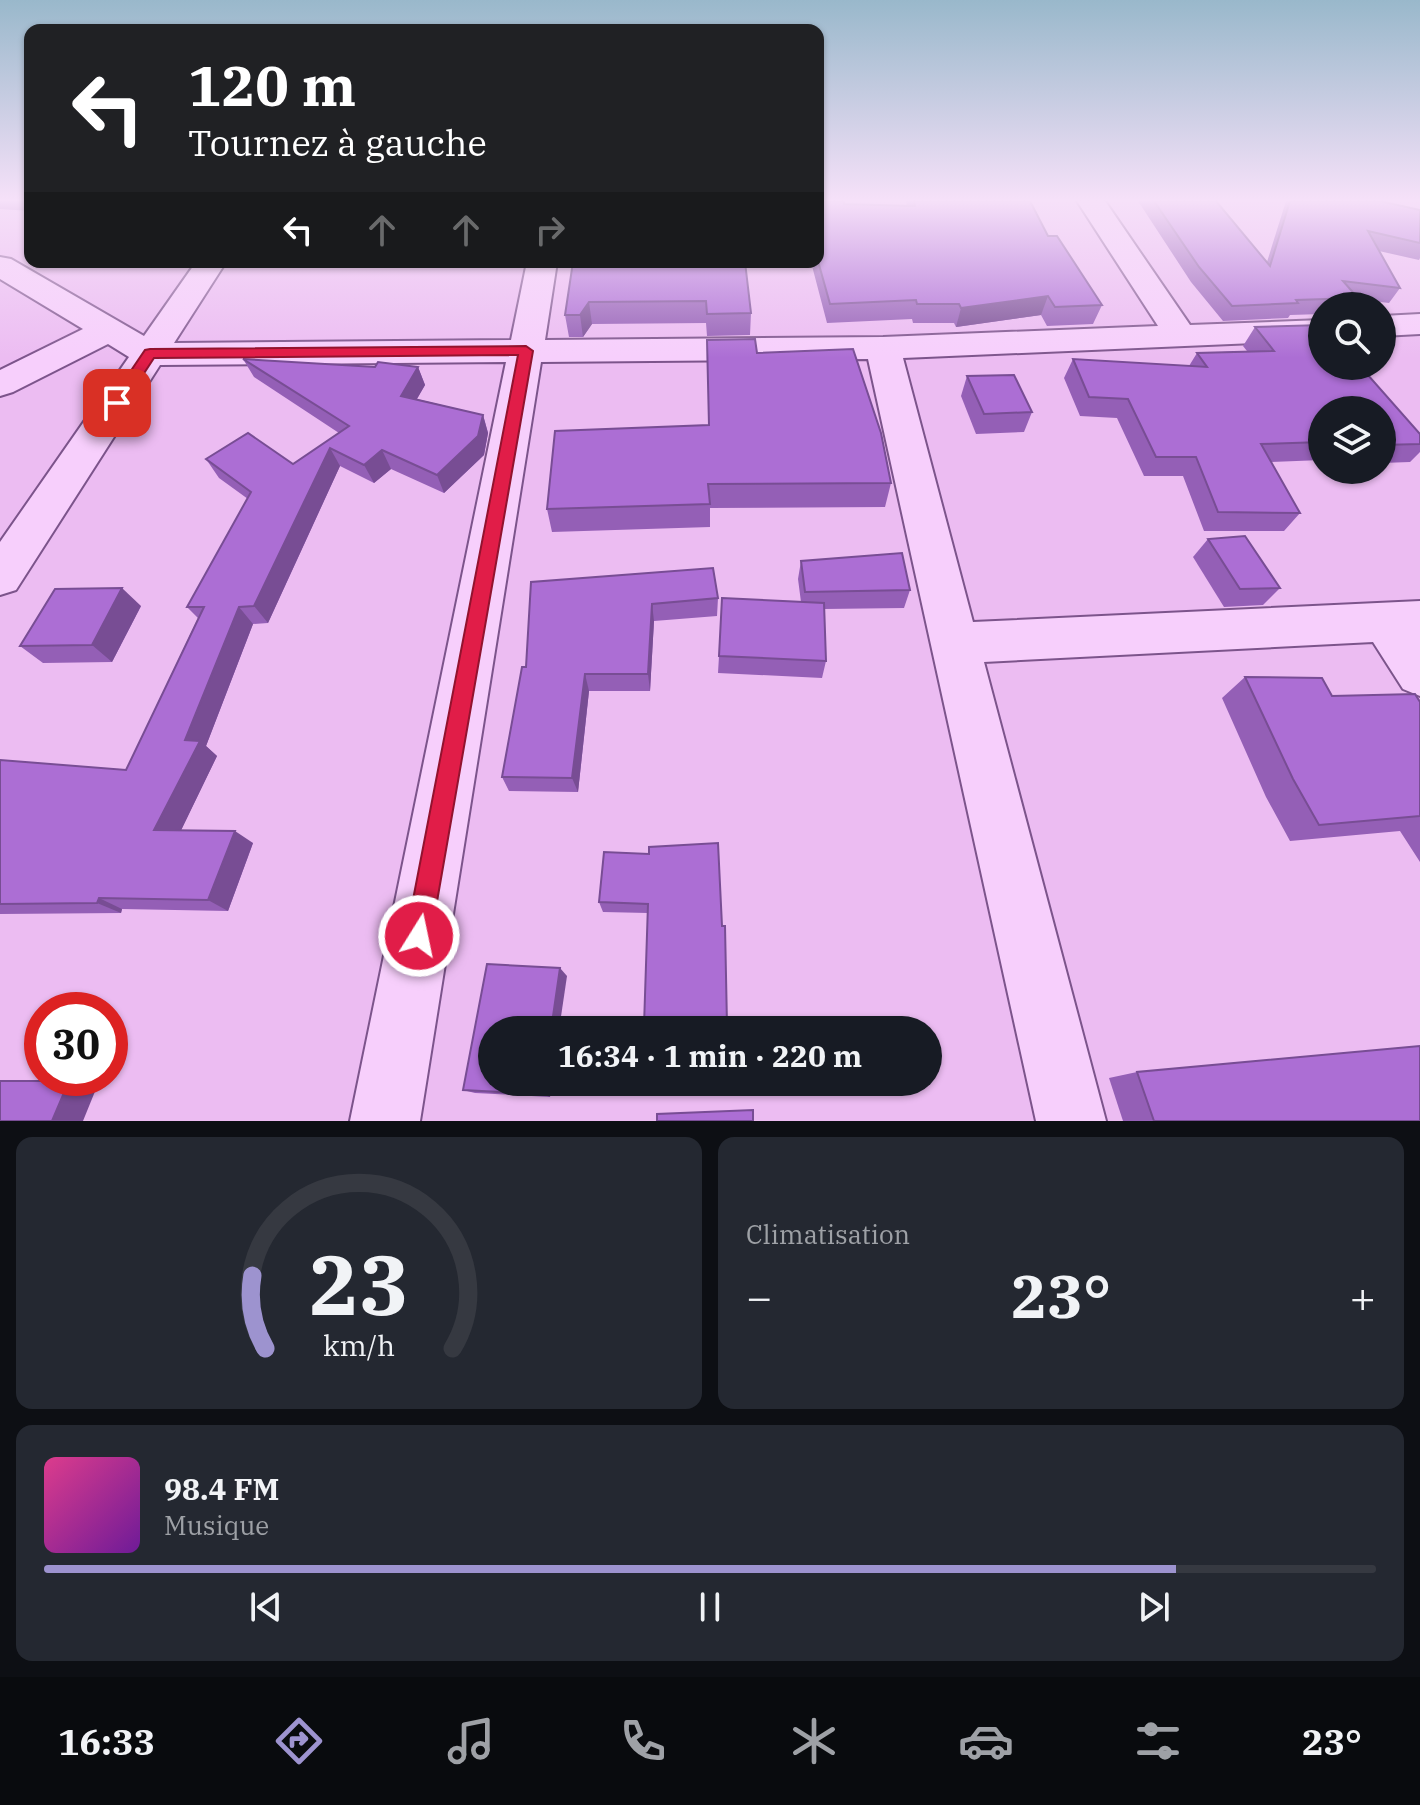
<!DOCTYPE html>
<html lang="fr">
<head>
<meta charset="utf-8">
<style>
  :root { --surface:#171b24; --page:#242831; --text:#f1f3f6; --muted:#9ea1a6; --line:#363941; --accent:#9d93cf }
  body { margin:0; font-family:"IBM Plex Serif",serif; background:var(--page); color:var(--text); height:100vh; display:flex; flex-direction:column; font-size:30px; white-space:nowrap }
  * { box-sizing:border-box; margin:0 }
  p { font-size:26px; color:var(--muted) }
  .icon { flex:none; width:44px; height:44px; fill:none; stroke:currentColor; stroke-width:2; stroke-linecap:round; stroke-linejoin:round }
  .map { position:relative; height:1121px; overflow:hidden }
  .drawer { display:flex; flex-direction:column; gap:16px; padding:16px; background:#0d0f14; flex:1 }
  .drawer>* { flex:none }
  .guide { position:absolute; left:24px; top:24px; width:800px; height:244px; border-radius:16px; box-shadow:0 2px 6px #0004; background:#202124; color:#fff; overflow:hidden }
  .tools { position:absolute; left:1308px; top:292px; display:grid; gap:16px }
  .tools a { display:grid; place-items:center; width:88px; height:88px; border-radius:50%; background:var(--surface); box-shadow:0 2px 6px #0004; font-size:40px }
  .speed { position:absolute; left:24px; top:992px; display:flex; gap:16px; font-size:40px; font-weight:700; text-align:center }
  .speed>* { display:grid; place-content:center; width:104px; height:104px; border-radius:50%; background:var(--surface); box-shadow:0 2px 6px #0004; line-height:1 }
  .speed .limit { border:12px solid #d22; background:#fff; color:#111 }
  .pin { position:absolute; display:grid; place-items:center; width:68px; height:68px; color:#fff; margin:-34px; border-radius:16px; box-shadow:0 4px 12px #0006 }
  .me { position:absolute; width:88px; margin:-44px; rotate:10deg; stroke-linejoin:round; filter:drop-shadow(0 0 6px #0008) }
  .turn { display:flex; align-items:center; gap:28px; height:168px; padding:0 32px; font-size:36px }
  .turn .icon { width:104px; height:104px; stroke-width:2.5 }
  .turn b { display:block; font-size:56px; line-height:68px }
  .lanes { display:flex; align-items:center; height:76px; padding:0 32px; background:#0003; justify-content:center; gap:40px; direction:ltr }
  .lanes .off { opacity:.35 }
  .big { font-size:60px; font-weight:700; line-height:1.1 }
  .drawer .widget { flex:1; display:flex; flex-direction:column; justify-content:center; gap:12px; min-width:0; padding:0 28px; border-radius:16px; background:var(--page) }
  .drawer .dial { align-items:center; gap:0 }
  .dial svg { height:208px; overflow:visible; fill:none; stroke:var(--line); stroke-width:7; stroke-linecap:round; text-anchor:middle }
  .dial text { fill:var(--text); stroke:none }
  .song { display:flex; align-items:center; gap:24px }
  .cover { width:96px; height:96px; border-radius:12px; background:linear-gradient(135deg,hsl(330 70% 55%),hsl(280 70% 35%)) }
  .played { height:8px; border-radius:4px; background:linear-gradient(90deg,var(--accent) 85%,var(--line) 85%) }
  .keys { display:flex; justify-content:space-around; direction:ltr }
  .heat { display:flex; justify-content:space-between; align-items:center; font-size:44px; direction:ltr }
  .drawer .tiles { flex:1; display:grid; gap:16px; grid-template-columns:1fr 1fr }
  .widget:last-child { grid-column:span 2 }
  .trip { position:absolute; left:478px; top:1016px; width:464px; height:80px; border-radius:40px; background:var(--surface); box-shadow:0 2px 6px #0004; font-weight:700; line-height:80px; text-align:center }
  .tabs { display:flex; height:128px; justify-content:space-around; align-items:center; background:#090b0e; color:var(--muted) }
  .tabs .icon { width:56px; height:56px }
  .tabs .active { color:var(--accent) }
  .tabs b { font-size:36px; color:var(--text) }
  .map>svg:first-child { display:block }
</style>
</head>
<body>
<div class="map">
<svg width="1420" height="1121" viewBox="0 0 1420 1121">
  <rect width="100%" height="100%" fill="#ecbcf2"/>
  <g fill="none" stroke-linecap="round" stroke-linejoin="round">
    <defs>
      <g id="minor">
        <path d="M 1077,201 L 1105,201 L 1190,325 L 1322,320 L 1322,340 L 903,358 L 973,622 L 1420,601 L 1420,696 L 1403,689 L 1373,642 L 984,662 L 1106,1121 L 1036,1121 L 868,359 L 541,362 L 420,1121 L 350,1121 L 506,362 L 160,365 L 16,590 L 0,595 L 0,542 L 129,357 L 108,344 L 13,392 L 0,396 L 0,370 L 83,329 L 0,279 L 0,257 L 11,259 L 144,336 L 196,262 L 226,262 L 174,343 L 511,340 L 527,262 L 557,262 L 545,340 L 883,337 L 1158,326 Z"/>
        <path d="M 1420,314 L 1420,334 L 1382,336 L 1382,316 Z"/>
      </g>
    </defs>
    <use href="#minor" stroke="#7c548b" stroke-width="4"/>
    <use href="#minor" fill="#f7cffc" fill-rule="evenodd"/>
  </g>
  <g fill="#945fb6">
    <path d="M 0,201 L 30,201 L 30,211 L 0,209 Z"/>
    <path d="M 906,201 L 1030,201 L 1048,236 L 1102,305 L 1093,324 L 1047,326 L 1041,315 L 956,327 L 954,323 L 913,323 L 912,319 L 827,323 L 811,262 L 818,262 L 844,204 L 907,206 Z"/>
    <path d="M 1138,201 L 1216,201 L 1267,262 L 1286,201 L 1380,201 L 1420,210 L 1420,258 L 1419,260 L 1379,251 L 1400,288 L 1389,303 L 1357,299 L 1352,306 L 1322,306 L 1322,314 L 1290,315 L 1288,318 L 1223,321 L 1191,282 Z"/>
    <path d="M 573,262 L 751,313 L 750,335 L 707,336 L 706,323 L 592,324 L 583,337 L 569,337 L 565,315 Z"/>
    <path d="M 1255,327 L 1420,434 L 1420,452 L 1410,462 L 1382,463 L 1382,410 L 1322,410 L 1322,460 L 1271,462 L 1300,513 L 1284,531 L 1204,531 L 1183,476 L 1144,476 L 1117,418 L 1080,416 L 1064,378 L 1073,359 L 1189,366 L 1197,353 L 1247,351 L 1243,346 Z"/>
    <path d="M 757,353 L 891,483 L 885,507 L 710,508 L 710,527 L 552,532 L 547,509 L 708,425 Z"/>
    <path d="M 243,359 L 375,367 L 418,367 L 425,385 L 417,399 L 483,415 L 488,433 L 484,455 L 444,493 L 391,469 L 374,483 L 340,466 L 268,623 L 253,624 L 206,746 L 217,756 L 181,830 L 253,843 L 228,911 L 122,909 L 121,913 L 0,914 L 0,760 L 126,770 L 198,618 L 187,607 L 248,499 L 219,478 L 206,459 L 293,464 L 339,433 L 254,377 Z"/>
    <path d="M 967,376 L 1032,412 L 1024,432 L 976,434 L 961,396 Z"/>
    <path d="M 1208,539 L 1280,588 L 1263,605 L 1224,607 L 1193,557 Z"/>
    <path d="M 801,561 L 910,590 L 904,608 L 824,609 L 826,661 L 822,678 L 718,673 L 719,656 L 801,602 L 798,579 Z"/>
    <path d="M 531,582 L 718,598 L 717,616 L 654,621 L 650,691 L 589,691 L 578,792 L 509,791 L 502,777 L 526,667 Z"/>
    <path d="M 141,606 L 112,662 L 43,663 L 20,646 Z"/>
    <path d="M 1245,677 L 1332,696 L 1420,702 L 1420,862 L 1400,831 L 1290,841 L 1266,797 L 1222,698 Z"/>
    <path d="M 604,852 L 722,926 L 726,1030 L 646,1030 L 644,1026 L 648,913 L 603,912 L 599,902 Z"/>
    <path d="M 567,976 L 492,1082 L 552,1082 L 550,1097 L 475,1093 L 463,1090 Z"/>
    <path d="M 1137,1072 L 1420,1121 L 1123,1121 L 1109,1078 Z"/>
  </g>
  <g fill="#784d94">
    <path d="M 1048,296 L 1041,315 L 956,327 L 961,308 Z"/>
    <path d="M 589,302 L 592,324 L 583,337 L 580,315 Z"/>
    <path d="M 418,367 L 425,385 L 408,414 L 401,396 Z"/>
    <path d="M 483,415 L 488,433 L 484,455 L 444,493 L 437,475 Z"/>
    <path d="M 330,448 L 340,466 L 268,623 L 254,606 Z"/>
    <path d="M 382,450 L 391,469 L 374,483 L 364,465 Z"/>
    <path d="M 122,588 L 141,606 L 112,662 L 92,645 Z"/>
    <path d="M 652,604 L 654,621 L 650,691 L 648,674 Z"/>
    <path d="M 239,607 L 253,624 L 206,746 L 217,756 L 175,843 L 154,830 L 185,740 Z"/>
    <path d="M 585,674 L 589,691 L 578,792 L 572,778 Z"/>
    <path d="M 235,831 L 253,843 L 228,911 L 208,900 Z"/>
    <path d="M 99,898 L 122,909 L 121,913 L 97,903 Z"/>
    <path d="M 560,968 L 567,976 L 559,1030 L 551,1030 Z"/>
    <path d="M 69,1081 L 98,1084 L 83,1121 L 52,1121 Z"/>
    <path d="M 544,1082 L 552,1082 L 550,1097 L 542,1094 Z"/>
  </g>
  <g fill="#ac6ed4" stroke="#784d94" stroke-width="2">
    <path d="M 818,201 L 844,201 L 844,204 L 915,206 L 914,201 L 1030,201 L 1048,236 L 1057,236 L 1102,305 L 1055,307 L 1048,296 L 961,308 L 959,304 L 917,304 L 916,300 L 830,304 L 818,261 Z"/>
    <path d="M 1154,201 L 1216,201 L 1270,266 L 1290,201 L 1380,201 L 1420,210 L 1420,243 L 1368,231 L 1400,288 L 1343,281 L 1358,298 L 1296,300 L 1298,303 L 1232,306 L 1199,267 Z"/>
    <path d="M 573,262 L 745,262 L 751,313 L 707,314 L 706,301 L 589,302 L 580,315 L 565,315 Z"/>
    <path d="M 1322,325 L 1322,366 L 1360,366 L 1420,434 L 1420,444 L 1382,445 L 1382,410 L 1322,410 L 1322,442 L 1261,444 L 1300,513 L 1218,512 L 1196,457 L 1156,457 L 1128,399 L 1089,397 L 1073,359 L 1207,367 L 1197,353 L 1274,351 L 1255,327 Z"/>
    <path d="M 755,339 L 757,353 L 853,349 L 881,433 L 891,483 L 708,484 L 710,504 L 547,509 L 555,431 L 709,425 L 707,340 Z"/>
    <path d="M 243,359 L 375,367 L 378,362 L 418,367 L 401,396 L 483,415 L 478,436 L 437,475 L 382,450 L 364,465 L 330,448 L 254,606 L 239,607 L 185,740 L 200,741 L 154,830 L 235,831 L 208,900 L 99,898 L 97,903 L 0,904 L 0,760 L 126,770 L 204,607 L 187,607 L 251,492 L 206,459 L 248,433 L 293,464 L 349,426 Z"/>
    <path d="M 1014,375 L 1032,412 L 984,414 L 967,376 Z"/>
    <path d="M 1245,536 L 1280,588 L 1240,589 L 1208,539 Z"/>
    <path d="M 902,553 L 910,590 L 805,592 L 801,561 Z"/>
    <path d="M 713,568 L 718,598 L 652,604 L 648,674 L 585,674 L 572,778 L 502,777 L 522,667 L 526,667 L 531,582 Z"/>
    <path d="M 122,588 L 92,645 L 20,646 L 55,589 Z"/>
    <path d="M 722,598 L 824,603 L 826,661 L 719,656 Z"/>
    <path d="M 1245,677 L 1322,678 L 1332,696 L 1415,694 L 1420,702 L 1420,816 L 1319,825 L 1293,779 Z"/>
    <path d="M 718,843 L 722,926 L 725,926 L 727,1025 L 644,1026 L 648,904 L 599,902 L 604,852 L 649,854 L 649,847 Z"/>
    <path d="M 487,964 L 560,968 L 551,1030 L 492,1030 L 492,1082 L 544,1082 L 542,1094 L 463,1090 Z"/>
    <path d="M 1420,1046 L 1420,1121 L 1154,1121 L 1137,1072 Z"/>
    <path d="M 0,1081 L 69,1081 L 52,1121 L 0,1121 Z"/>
    <path d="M 753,1110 L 753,1121 L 657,1121 L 657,1114 Z"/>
  </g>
  <linearGradient id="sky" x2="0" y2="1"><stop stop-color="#99b8cb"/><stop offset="0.56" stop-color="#f6e1f9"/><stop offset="1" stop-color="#f6e1f9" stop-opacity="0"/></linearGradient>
  <rect width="1420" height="358" fill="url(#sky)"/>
  <path fill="#e11d48" stroke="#92132f" stroke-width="2" d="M 526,346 L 533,351 L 431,936 L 428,945 L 419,949 L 410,945 L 406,936 L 518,355 L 154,358 L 122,407 L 111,407 L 109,403 L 145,350 L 150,349 Z"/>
</svg>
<div class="tools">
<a><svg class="icon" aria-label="search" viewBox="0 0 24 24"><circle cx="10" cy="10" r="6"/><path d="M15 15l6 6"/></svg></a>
<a><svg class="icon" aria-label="layers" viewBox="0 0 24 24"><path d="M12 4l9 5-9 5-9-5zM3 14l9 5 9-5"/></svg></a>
</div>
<div class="speed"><div class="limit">30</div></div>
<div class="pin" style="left:117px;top:403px;background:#d93025"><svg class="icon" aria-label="arrive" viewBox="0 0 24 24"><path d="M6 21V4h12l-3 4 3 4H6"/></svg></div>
<svg class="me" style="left:419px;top:936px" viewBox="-20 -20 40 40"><circle r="17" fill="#e11d48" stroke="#fff" stroke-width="3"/><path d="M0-11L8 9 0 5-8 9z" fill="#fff"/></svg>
<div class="trip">16:34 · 1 min · 220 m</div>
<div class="guide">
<div class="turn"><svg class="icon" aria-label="left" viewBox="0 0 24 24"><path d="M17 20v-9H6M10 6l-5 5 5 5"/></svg><div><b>120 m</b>Tournez à gauche</div></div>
<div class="lanes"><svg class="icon" aria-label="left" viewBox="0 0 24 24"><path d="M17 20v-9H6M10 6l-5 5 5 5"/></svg><svg class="icon off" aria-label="ahead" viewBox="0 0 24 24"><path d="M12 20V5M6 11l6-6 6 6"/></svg><svg class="icon off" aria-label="ahead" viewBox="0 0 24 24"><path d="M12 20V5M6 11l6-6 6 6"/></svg><svg class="icon off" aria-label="right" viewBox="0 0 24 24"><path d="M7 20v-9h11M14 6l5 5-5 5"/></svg></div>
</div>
</div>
<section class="drawer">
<div class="tiles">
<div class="widget dial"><svg viewBox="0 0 100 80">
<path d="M14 69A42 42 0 1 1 86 69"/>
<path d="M14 69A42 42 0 0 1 9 41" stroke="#9d93cf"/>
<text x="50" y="56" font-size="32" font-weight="700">23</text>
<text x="50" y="72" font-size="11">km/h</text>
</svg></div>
<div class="widget"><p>Climatisation</p>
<div class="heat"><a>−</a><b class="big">23°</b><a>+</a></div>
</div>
<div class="widget">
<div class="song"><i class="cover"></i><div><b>98.4 FM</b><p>Musique</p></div></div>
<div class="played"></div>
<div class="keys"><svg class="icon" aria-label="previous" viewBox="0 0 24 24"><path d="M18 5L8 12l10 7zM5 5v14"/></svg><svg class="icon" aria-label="pause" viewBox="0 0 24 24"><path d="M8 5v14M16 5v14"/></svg><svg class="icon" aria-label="next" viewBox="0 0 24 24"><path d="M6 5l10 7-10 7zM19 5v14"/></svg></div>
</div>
</div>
</section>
<nav class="tabs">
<b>16:33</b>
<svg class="icon active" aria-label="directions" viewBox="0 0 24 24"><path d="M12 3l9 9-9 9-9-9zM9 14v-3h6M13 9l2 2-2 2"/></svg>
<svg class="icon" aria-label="music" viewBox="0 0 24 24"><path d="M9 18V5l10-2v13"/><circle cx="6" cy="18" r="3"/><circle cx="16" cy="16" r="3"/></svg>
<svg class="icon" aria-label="phone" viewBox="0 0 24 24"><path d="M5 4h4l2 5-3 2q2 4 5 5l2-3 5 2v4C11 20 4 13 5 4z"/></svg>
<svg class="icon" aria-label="climate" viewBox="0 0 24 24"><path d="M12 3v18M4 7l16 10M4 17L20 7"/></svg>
<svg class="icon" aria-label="car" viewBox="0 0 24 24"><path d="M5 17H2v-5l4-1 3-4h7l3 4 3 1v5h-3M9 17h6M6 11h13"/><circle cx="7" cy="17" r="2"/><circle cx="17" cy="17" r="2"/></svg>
<svg class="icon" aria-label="filters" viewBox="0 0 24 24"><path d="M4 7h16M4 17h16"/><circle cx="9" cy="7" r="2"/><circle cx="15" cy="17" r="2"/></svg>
<b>23°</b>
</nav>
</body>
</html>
